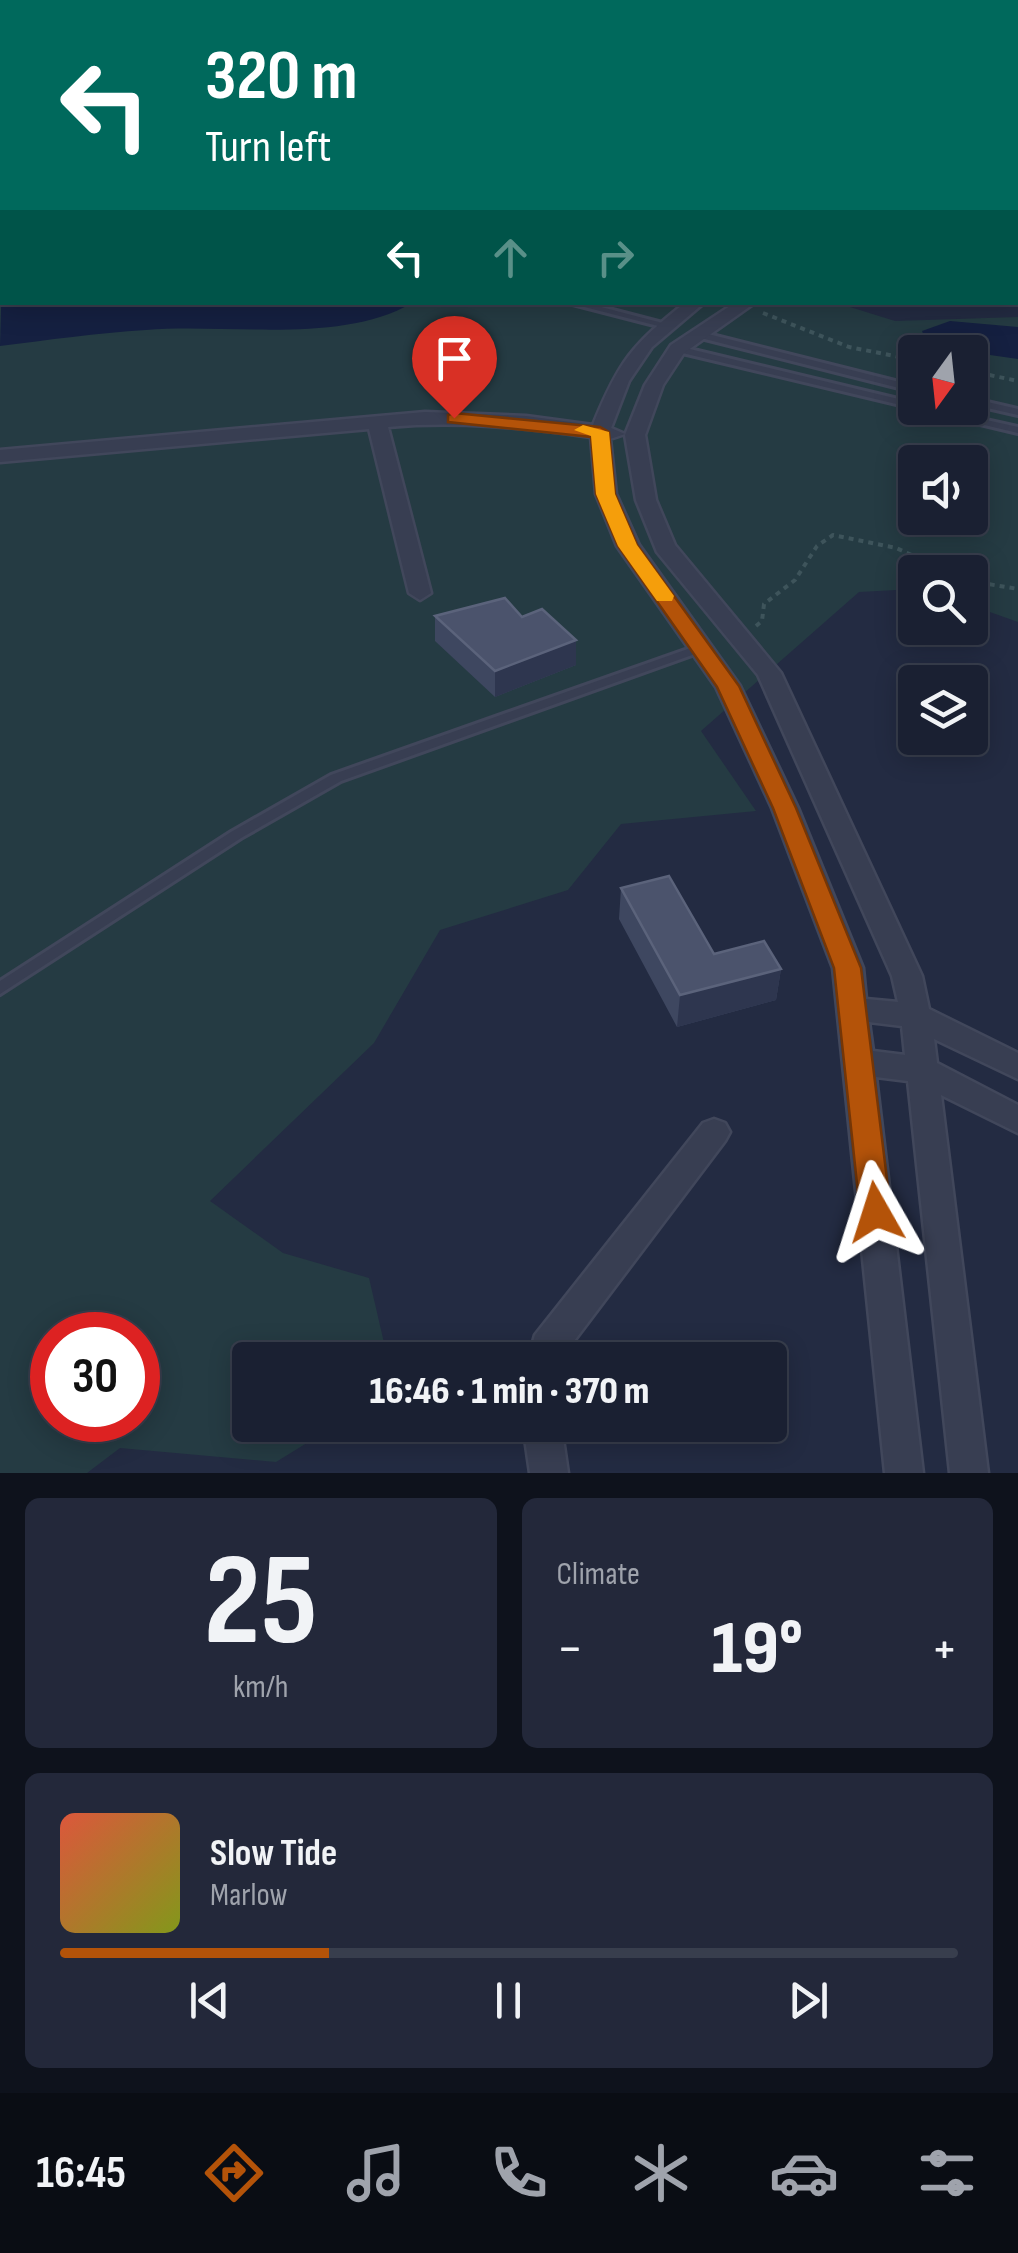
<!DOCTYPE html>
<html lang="en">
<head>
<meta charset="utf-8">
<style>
  :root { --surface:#1a2032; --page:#23283a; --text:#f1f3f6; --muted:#9fa3ac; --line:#383e4d; --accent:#b45309 }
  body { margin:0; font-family:"Sofia Sans Condensed",sans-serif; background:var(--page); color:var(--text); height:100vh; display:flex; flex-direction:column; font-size:38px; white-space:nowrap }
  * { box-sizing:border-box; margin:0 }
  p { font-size:32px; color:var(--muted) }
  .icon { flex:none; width:55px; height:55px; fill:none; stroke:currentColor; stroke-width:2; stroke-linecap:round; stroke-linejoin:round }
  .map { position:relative; height:1473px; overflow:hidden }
  .drawer { display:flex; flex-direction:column; gap:25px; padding:25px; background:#0e121c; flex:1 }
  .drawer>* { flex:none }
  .guide { position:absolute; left:0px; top:0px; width:1020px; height:305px; box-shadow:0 5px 25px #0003,0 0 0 2px var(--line); background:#00695c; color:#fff; overflow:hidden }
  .needle { width:65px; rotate:195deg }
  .fabs { position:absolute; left:898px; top:335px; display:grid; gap:20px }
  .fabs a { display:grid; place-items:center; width:90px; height:90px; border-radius:10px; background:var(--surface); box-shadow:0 5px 25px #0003,0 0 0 2px var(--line); font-size:50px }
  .speed { position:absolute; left:30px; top:1312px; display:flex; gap:20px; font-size:50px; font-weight:700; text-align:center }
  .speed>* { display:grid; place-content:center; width:130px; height:130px; border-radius:50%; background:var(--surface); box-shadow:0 5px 25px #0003,0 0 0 2px var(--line); line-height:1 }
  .speed .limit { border:15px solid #d22; background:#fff; color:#111 }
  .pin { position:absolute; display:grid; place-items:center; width:85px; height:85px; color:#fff; margin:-102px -42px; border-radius:50% 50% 50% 0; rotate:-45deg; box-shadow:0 0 10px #0007 }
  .pin .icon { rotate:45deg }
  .me { position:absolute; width:110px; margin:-55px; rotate:354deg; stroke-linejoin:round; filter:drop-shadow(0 0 8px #0008) }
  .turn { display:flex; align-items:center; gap:35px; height:210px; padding:0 40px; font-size:45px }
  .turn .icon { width:130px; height:130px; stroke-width:2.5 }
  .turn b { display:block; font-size:70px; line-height:85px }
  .lanes { display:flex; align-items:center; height:95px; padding:0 40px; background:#0003; justify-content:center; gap:50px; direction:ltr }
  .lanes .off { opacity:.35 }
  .big { font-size:75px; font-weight:800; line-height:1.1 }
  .drawer .widget { flex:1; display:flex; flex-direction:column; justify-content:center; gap:15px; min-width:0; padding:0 35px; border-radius:15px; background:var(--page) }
  .drawer .dial { align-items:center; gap:0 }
  .dial b { font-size:130px; line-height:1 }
  .song { display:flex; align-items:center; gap:30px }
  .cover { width:120px; height:120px; border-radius:15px; background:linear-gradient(135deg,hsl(10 70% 55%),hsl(70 70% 35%)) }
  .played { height:10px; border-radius:5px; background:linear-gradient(90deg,var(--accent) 30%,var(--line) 30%) }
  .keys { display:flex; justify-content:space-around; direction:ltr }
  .heat { display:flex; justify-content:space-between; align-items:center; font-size:55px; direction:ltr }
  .drawer .tiles { flex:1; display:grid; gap:25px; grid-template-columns:1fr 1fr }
  .widget:last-child { grid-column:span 2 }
  .trip { position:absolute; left:232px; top:1342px; width:555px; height:100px; border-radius:10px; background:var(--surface); box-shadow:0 5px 25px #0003,0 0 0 2px var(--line); font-weight:800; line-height:100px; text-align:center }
  .menu { display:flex; height:160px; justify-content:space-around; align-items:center; background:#0a0d14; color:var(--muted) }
  .menu .icon { width:70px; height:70px }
  .menu .active { color:var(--accent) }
  .menu b { font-size:45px; color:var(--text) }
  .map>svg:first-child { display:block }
</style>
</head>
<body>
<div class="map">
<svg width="1018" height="1473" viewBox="0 0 1018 1473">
  <rect width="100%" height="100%" fill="#232b42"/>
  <path fill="#253b43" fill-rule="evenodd" d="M 0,203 L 2,302 L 834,302 L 895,321 L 1018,317 L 1018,622 L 970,605 L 970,572 L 915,572 L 915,589 L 859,592 L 701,731 L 756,811 L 621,824 L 568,890 L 440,930 L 374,1043 L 210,1201 L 283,1253 L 369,1278 L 388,1360 L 250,1360 L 250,1425 L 336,1425 L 276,1462 L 120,1448 L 87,1473 L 0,1473 ZM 915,352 L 970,352 L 970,408 L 915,408 ZM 915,462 L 970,462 L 970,518 L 915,518 ZM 52,1335 L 138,1335 L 138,1420 L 52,1420 Z"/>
  <g fill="#152041">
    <path d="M 2,271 L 2,302 L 412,303 C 340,345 227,323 146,330 C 97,333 48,340 0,346 Z"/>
    <path d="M 950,321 L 1018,327 L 1018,359 L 948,349 L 926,341 L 922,331 Z"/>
  </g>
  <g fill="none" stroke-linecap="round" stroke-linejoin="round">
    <defs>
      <g id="lane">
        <path d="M 565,302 L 582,302 L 670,325 L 666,328 Z"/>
        <path d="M 696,331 L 915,386 L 915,392 L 693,336 L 693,332 Z"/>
        <path d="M 677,346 L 915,403 L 915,408 L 932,408 L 1018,427 L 1018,433 L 674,351 L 673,349 Z"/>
        <path d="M 970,398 L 1018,409 L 1018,415 L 970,404 Z"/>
        <path d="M 702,644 L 708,648 L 706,650 L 341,781 L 241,838 L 0,994 L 0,981 L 231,832 L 331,775 Z"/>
      </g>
      <g id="street">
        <path d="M 434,0 L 452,0 L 454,2 L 436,2 Z"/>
        <path d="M 738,0 L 753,0 L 755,2 L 740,2 Z"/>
        <path d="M 777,0 L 835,0 L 837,2 L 776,2 Z"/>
        <path d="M 0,81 L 2,82 L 2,90 L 0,89 Z"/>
        <path d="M 686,302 L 705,302 L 652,347 L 629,381 L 611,428 L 625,434 L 610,439 L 616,494 L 639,545 L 740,686 L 798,808 L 863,968 L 866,999 L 898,1002 L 892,976 L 758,675 L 657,552 L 636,500 L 625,435 L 645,385 L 671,345 L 736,302 L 756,302 L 684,353 L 663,385 L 645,435 L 656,500 L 675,545 L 781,673 L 922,976 L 929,1009 L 1018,1053 L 1018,1079 L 934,1039 L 937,1063 L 1018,1105 L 1018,1133 L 941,1095 L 988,1473 L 950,1473 L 908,1081 L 876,1077 L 923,1473 L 885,1473 L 833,968 L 772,808 L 716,687 L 617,546 L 596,494 L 591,437 C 523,427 456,421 388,427 L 431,593 L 420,600 L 409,593 L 369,429 L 0,462 L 0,450 L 425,412 L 526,416 L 593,425 C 619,361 632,345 686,302 ZM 869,1022 L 902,1026 L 905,1055 L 873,1051 Z"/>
        <path d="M 714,1119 L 725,1123 L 730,1132 L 725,1141 L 565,1353 L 564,1360 L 528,1360 L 535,1335 L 703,1123 Z"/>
        <path d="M 523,1425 L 561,1425 L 568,1473 L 530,1473 Z"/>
      </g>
      <path id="secondary" d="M 0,198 L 2,197"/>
      <rect id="highway" x="0" y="112" width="2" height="16"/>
    </defs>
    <use href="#lane" stroke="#41475b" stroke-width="6"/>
    <use href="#street" stroke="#41475b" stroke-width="5"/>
    <use href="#secondary" stroke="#41475b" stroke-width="40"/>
    <use href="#highway" stroke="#3f4659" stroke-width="4"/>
    <g stroke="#3e545b" stroke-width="4" stroke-dasharray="5 5" stroke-linecap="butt">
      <path d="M 763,313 L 849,347 L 915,360"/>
      <path d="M 970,371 L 1018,381"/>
      <path d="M 970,581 L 1018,589"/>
      <path d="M 756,626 L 762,621 L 764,604 L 795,580 L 817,546 L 833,535 L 896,548 L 950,572"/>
    </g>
    <use href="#lane" fill="#383e52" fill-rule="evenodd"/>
    <use href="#street" fill="#383e52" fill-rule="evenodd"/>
    <use href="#secondary" stroke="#454c65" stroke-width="35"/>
    <use href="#highway" fill="#787054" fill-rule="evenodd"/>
  </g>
  <g fill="#3e4760">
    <path d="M 937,0 L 1018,0 L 1018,16 L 1018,2 L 937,2 Z"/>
    <path d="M 435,616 L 522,617 L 576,640 L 576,665 L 495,697 L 435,641 Z"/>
    <path d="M 621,888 L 714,954 L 781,969 L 776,1000 L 677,1027 L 619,919 Z"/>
  </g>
  <g fill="#2e364f">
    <path d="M 576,640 L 576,665 L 495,697 L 495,671 Z"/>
    <path d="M 781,969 L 776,1000 L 677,1027 L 680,995 Z"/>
  </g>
  <g fill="#4b536c" stroke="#5b637b" stroke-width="2.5">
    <path d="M 942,0 L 1018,0 L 1018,7 L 1018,2 L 969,2 Z"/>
    <path d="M 505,598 L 522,617 L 542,609 L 576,640 L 495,671 L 435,616 Z"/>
    <path d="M 669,876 L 714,954 L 764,941 L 781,969 L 680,995 L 621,888 Z"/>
  </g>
  <path fill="#b45309" stroke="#753606" stroke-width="2.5" d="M 454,413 L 600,427 L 609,432 L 615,494 L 637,545 L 739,686 L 796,808 L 861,968 L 891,1212 L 887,1221 L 876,1225 L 865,1221 L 860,1212 L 834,968 L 773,808 L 717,687 L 618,546 L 596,494 L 591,437 L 448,422 L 448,415 Z"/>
  <path fill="#f59e0b" d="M 583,425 L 609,432 L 615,494 L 637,545 L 674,596 L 672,601 L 657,601 L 618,546 L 596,494 L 591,436 L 574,430 Z"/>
</svg>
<div class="fabs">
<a><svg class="needle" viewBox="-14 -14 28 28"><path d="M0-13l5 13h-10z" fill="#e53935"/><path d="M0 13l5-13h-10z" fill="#9fa3ac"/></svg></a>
<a><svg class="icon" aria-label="sound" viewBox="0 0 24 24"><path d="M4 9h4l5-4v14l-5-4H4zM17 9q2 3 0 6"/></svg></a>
<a><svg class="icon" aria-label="search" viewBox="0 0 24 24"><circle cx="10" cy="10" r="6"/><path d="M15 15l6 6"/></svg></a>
<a><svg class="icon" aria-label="layers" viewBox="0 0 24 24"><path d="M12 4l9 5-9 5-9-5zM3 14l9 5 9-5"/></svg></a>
</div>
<div class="speed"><div class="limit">30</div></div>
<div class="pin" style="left:454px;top:418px;background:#d93025"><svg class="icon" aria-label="arrive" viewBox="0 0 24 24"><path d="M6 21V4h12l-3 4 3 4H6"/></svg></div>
<svg class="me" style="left:876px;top:1212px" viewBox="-20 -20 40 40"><path d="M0-17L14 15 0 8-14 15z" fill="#b45309" stroke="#fff" stroke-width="4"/></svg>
<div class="trip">16:46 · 1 min · 370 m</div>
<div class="guide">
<div class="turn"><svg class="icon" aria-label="left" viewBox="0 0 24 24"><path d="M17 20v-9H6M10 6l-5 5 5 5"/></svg><div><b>320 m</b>Turn left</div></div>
<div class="lanes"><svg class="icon" aria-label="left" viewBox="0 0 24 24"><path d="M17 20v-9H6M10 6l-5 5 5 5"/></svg><svg class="icon off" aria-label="ahead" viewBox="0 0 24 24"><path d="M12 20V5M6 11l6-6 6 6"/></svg><svg class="icon off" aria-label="right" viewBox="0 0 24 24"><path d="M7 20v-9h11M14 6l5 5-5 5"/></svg></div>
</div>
</div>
<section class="drawer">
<div class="tiles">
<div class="widget dial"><b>25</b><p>km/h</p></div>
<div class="widget"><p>Climate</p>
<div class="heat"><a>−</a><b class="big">19°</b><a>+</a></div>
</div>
<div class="widget">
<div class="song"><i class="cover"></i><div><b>Slow Tide</b><p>Marlow</p></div></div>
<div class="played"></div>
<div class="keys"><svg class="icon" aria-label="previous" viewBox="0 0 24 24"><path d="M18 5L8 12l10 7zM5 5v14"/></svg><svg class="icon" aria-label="pause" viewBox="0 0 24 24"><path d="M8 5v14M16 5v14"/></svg><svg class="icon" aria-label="next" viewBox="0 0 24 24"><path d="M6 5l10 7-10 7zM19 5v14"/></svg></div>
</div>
</div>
</section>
<nav class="menu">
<b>16:45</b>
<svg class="icon active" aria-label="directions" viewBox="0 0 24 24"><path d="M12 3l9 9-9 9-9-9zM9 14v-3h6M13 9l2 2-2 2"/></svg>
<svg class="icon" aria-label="music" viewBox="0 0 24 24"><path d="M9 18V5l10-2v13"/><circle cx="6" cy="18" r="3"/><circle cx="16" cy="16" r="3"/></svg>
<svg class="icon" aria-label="phone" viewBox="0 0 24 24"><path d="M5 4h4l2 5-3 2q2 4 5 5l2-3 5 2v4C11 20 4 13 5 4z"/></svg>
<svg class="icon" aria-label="climate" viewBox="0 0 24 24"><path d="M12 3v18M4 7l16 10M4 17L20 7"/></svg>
<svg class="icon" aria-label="car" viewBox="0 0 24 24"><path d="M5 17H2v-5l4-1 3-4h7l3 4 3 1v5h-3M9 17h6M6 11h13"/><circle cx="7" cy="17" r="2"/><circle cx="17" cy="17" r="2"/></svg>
<svg class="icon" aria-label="filters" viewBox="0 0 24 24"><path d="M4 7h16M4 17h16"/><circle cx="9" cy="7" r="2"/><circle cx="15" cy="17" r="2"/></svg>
</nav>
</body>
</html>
